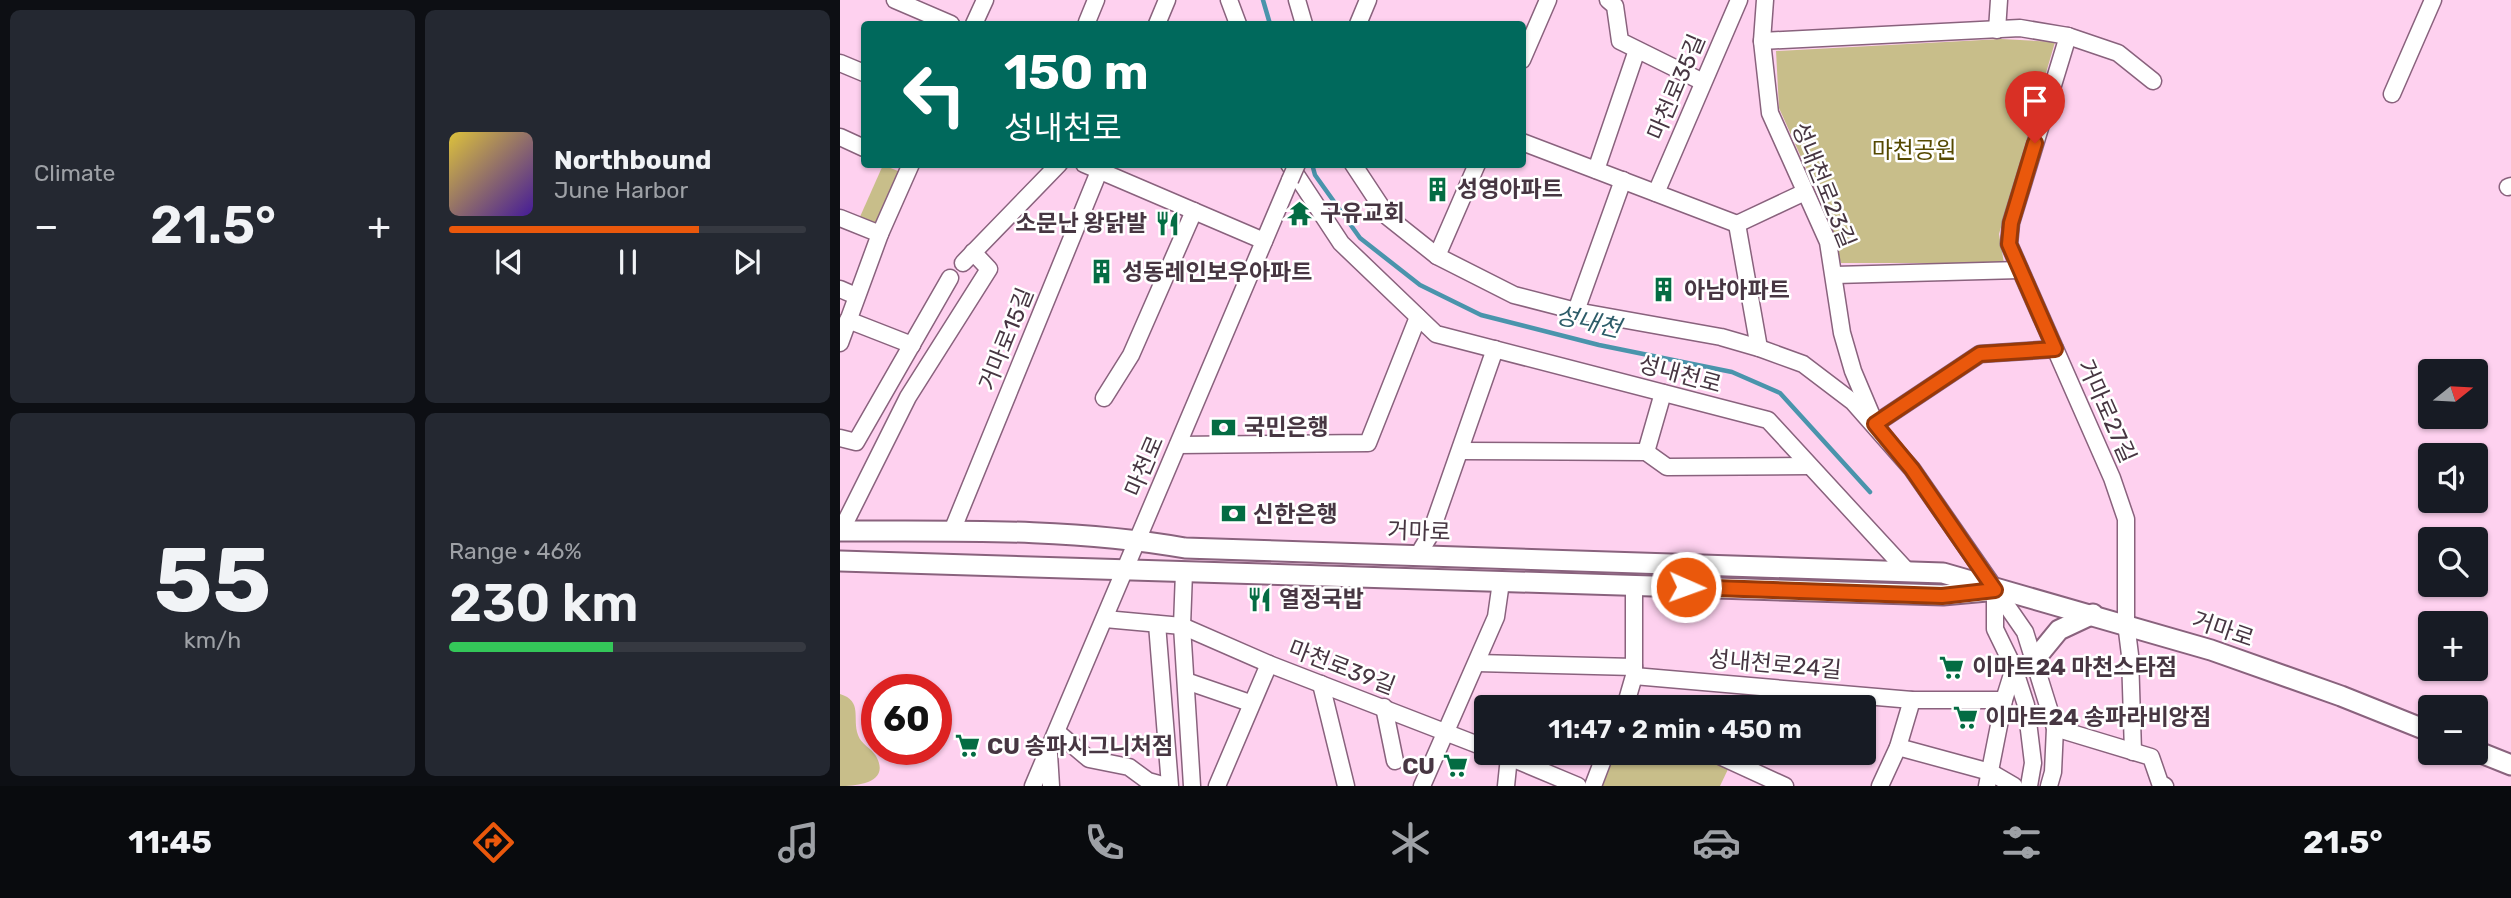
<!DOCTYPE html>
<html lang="en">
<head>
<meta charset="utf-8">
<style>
  :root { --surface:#171b24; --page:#242831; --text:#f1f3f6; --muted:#9ea1a6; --line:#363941; --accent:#ea580c }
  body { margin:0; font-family:Rubik,"Noto Sans KR",sans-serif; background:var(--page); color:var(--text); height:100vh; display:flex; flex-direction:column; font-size:26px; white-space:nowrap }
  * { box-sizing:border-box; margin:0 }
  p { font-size:23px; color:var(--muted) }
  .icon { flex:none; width:38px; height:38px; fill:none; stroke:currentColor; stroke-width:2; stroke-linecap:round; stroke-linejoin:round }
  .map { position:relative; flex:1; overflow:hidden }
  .details { display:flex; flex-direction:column; gap:10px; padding:10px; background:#0d0f14; width:840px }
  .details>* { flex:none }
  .hud { position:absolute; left:21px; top:21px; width:665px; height:147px; border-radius:7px; box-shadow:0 2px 5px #0004; background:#00695c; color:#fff; overflow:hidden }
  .needle { width:46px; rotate:72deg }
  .buttons { position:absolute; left:1578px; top:359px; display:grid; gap:14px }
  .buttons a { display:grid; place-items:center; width:70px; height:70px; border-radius:7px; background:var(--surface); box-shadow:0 2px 5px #0004; font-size:35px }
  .speed { position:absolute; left:21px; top:674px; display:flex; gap:14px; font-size:35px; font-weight:700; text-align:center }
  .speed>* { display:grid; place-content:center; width:91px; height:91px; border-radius:50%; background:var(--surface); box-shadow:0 2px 5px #0004; line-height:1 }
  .speed .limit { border:10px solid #d22; background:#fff; color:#111 }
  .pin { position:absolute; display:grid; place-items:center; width:60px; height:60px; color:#fff; margin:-72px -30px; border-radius:50% 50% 50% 0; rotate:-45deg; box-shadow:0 0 7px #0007 }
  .pin .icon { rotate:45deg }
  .me { position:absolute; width:77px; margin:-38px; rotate:92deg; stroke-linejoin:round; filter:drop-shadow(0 0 5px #0008) }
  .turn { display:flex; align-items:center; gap:24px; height:147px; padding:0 28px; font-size:32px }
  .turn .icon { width:91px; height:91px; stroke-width:2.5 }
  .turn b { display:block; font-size:49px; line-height:60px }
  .big { font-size:52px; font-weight:600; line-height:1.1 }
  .details .tile { flex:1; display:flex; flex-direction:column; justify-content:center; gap:10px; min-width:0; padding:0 24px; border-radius:10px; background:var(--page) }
  .details .dial { align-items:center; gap:0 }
  .dial b { font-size:91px; line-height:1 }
  .song { display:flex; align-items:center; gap:21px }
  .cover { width:84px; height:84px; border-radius:10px; background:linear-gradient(135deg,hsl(50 70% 55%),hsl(260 70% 35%)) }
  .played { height:7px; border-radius:4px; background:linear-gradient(90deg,var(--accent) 70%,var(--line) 70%) }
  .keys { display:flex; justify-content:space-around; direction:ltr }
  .heat { display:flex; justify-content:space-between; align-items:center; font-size:38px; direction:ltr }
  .charge { height:10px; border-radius:5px; background:linear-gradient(90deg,#34c759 46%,var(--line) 0) }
  .details .tiles { flex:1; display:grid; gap:10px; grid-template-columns:repeat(2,1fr) }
  .trip { position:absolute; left:634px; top:695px; width:402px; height:70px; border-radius:7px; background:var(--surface); box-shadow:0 2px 5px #0004; font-weight:600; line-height:70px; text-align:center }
  .tab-bar { display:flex; height:112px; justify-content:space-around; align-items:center; background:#090b0e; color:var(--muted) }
  .tab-bar .icon { width:49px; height:49px }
  .tab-bar .current { color:var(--accent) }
  .tab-bar b { font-size:32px; color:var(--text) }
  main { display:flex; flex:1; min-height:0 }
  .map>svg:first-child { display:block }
</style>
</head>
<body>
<main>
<section class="details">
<div class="tiles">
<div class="tile"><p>Climate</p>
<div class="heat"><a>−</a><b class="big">21.5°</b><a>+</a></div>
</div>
<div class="tile">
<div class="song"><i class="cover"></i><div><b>Northbound</b><p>June Harbor</p></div></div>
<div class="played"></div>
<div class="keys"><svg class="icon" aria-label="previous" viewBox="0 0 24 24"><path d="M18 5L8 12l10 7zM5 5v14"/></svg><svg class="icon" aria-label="pause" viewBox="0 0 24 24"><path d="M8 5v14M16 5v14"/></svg><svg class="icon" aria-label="next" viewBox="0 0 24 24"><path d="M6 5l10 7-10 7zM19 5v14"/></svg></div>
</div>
<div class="tile dial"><b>55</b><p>km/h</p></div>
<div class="tile"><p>Range · 46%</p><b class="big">230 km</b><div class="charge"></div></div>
</div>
</section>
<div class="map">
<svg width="1671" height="786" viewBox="0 0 1671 786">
  <rect width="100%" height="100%" fill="#fed1ef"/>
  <g fill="#c8be8a">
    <path d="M 1161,39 L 1215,42 L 1159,234 L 1164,263 L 1001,263 L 979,197 L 939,108 L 936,51 Z"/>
    <path d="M 43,165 L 63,173 L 39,228 L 19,219 Z"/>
    <path d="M 0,694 C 23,701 12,718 18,735 C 21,744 31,748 36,756 C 51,783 17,786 0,786 Z"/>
    <path d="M 772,753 L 861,753 L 890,765 L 880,786 L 757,786 Z"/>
  </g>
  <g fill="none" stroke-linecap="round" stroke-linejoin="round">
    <g stroke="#4a94ac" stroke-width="4.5">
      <path d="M 423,0 L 430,24"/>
      <path d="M 472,164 L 475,175 L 520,238 L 580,285 L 641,315 L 759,345 L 892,372 L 940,393 L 1030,492"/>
    </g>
    <defs>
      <g id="minor">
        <path d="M 55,0 L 111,24"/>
        <path d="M 389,0 L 398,24"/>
        <path d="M 457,0 L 464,24"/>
        <path d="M 768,0 L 775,6 L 780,41 L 861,81"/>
        <path d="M 925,0 L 922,41 L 930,113 L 988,242 L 1002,333 L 1013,371 L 1032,416"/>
        <path d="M 247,22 L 256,0"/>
        <path d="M 134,24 L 145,0"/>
        <path d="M 317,24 L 327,0"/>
        <path d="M 518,24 L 528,0"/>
        <path d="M 1157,30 L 1159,0"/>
        <path d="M 1228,36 L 1171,223 L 1169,244 L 1272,478 L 1286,519 L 1286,623 L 1290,655 L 1293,752"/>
        <path d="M 922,41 L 1180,28 L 1228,36 L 1278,53 L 1313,81"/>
        <path d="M 682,60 L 708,0"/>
        <path d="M 0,63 L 24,73"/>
        <path d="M 1552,94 L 1593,0"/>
        <path d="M 0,137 L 24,148"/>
        <path d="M 682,142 L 897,224 L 965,192"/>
        <path d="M 244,164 L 424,241"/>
        <path d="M 449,164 L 501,243 L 596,334 L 928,420 L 1068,572"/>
        <path d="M 513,164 L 548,217 L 597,256 L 674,295 L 736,311 L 881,337 L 919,348 L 963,364 L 1013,402 L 1072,469 L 1185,632 L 1215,728 L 1213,772 L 1209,786"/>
        <path d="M 756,170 L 797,50"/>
        <path d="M 1668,187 L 1671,186"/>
        <path d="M 816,193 L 899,0"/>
        <path d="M 0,218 L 40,234"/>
        <path d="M 897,224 L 919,348"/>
        <path d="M 597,256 L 637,164"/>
        <path d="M 123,263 L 219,164"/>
        <path d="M 995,275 L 1180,270"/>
        <path d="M 0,289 L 16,296"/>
        <path d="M 736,311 L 783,180"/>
        <path d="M 8,320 L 72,345"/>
        <path d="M 0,343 L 40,234 L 71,164"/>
        <path d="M 264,398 L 291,355 L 354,211"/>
        <path d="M 1035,424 L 1140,354 L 1215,349"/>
        <path d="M 0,438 L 16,442 L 110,278"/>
        <path d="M 338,445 L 528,443 L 578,317"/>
        <path d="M 621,451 L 806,452 L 827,467 L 969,466"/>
        <path d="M 806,452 L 823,393"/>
        <path d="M 1,531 L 68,397 L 149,269 L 133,252"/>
        <path d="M 112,531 L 262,164"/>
        <path d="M 578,555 L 590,535 L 655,349"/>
        <path d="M 344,572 L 342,626 L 352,786"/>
        <path d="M 1155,590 L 1155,629 L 1174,668 L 1186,705 L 1193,763 L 1189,786"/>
        <path d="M 265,619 L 342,626 L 429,664 L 646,748"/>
        <path d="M 317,624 L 330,786"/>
        <path d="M 637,663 L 794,667"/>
        <path d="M 794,676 L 1072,700 L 1164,700"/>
        <path d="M 346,681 L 410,703"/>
        <path d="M 481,684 L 506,786"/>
        <path d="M 544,707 L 555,761"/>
        <path d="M 785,707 L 794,676 L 794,586"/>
        <path d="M 1215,728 L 1311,757 L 1320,783 L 1325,786"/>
        <path d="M 217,732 L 249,759 L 289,767 L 308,781 L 326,786"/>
        <path d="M 1058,747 L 1150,772 L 1174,786"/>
        <path d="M 657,752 L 738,786"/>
        <path d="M 871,752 L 945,786"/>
        <path d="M 209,754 L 211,786"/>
        <path d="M 193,786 L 450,180"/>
        <path d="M 377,786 L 429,664"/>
        <path d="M 582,786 L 656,617 L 661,582"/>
        <path d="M 666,786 L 669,757"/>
        <path d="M 753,786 L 766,752"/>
        <path d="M 1040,786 L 1058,747 L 1072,700"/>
        <path d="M 1147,786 L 1164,700 L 1174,668"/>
      </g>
      <g id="major">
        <path d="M 0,531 C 114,531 233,528 345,548 L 1103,573 L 1371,650 L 1501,696 L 1591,732"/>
        <path d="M 0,561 L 1103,595 L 1147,591"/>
        <path d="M 1196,658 L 1219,630 L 1253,614"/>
        <path d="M 1636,751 L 1671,765"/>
      </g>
    </defs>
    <use href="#minor" stroke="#89627d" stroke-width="19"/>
    <use href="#major" stroke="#89627d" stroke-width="23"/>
    <use href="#minor" stroke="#fff" stroke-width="16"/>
    <use href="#major" stroke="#fff" stroke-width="19"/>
    <defs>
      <path id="minor-bridge" d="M 450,180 L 457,164"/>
    </defs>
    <use href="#minor-bridge" stroke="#89627d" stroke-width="19" stroke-linecap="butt"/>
    <use href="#minor-bridge" stroke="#fff" stroke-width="16"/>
  </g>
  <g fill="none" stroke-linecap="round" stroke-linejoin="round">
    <defs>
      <path id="route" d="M 846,587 L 1102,596 L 1155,590 L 1072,469 L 1035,424 L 1140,354 L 1215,349 L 1169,244 L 1171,223 L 1195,143"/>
    </defs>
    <use href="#route" stroke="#983908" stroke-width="18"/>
    <use href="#route" stroke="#ea580c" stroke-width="12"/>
  </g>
  <defs>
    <symbol id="building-bare" viewBox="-9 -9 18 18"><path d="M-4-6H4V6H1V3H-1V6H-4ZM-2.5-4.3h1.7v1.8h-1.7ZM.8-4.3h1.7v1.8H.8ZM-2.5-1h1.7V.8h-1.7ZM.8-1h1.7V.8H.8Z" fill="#046c43" stroke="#fff" stroke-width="2.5" paint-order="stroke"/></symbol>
    <symbol id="temple-bare" viewBox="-9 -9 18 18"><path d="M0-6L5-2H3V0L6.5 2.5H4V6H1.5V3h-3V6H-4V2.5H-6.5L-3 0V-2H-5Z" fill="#046c43" stroke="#fff" stroke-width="2.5" paint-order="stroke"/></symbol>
    <symbol id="restaurant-bare" viewBox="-9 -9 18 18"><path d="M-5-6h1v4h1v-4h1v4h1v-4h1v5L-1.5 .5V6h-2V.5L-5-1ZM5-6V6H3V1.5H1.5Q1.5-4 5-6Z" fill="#046c43" stroke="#fff" stroke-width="2.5" paint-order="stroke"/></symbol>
    <symbol id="bank-bare" viewBox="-9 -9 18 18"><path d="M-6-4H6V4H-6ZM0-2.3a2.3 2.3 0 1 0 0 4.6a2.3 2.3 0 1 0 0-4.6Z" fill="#046c43" stroke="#fff" stroke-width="2.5" paint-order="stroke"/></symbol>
    <symbol id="supermarket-bare" viewBox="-9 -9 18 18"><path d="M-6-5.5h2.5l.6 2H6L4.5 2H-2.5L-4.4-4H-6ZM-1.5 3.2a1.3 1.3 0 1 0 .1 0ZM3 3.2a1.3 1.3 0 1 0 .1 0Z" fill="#046c43" stroke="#fff" stroke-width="2.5" paint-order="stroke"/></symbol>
  </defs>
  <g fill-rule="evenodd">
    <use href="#building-bare" x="580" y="172" width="35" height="35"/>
    <use href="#temple-bare" x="442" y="196" width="35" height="35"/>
    <use href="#restaurant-bare" x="310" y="206" width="35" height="35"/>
    <use href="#building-bare" x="244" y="254" width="35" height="35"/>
    <use href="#building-bare" x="806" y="272" width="35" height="35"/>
    <use href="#bank-bare" x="366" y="410" width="35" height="35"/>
    <use href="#bank-bare" x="376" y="496" width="35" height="35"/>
    <use href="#restaurant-bare" x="402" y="582" width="35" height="35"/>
    <use href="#supermarket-bare" x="1094" y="650" width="35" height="35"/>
    <use href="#supermarket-bare" x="1108" y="700" width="35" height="35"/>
    <use href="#supermarket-bare" x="110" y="728" width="35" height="35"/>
    <use href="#supermarket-bare" x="598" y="748" width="35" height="35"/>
  </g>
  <g text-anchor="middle" stroke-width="5" stroke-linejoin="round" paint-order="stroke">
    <g font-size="23" fill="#473642" stroke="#fff">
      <text transform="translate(836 87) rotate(-67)" y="8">마천로35길</text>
      <text transform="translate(984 185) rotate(68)" y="8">성내천로23길</text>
      <text transform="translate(166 339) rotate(-68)" y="8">거마로15길</text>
      <text transform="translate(840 374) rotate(15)" y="8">성내천로</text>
      <text transform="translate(1267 411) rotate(66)" y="8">거마로27길</text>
      <text transform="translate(304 466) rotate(-67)" y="8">마천로</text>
      <text transform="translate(579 531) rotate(2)" y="8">거마로</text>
      <text transform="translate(1383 629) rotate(19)" y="8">거마로</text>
      <text transform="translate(935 664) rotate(5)" y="8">성내천로24길</text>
      <text transform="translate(502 667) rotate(21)" y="8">마천로39길</text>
    </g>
    <g font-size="23" fill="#554901" stroke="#fff">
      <text x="1074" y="158">마천공원</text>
    </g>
    <g font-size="23" font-weight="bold" fill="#473642" stroke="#fff" text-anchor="start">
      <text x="617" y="197">성영아파트</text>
      <text x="480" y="221">구유교회</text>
      <text x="307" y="231" text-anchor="end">소문난 왕닭발</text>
      <text x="282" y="280">성동레인보우아파트</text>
      <text x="844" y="298">아남아파트</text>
      <text x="404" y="435">국민은행</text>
      <text x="413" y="522">신한은행</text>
      <text x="439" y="607">열정국밥</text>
      <text x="1132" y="675">이마트24 마천스타점</text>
      <text x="1145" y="725">이마트24 송파라비앙점</text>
      <text x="147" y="754">CU 송파시그니처점</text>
      <text x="595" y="774" text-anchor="end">CU</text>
    </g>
    <g font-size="24" font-style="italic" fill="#2d5c69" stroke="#fff">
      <text transform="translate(748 322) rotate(13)" y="8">성내천</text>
    </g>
  </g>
</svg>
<div class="buttons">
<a><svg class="needle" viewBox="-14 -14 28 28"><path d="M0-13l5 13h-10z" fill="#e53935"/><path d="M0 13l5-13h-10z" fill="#9ea1a6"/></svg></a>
<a><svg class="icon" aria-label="sound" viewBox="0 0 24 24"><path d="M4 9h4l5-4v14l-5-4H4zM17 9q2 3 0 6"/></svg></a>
<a><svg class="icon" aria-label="search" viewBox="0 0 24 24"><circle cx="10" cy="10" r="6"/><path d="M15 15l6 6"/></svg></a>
<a>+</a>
<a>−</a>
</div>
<div class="speed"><div class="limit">60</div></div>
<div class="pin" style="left:1195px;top:143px;background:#d93025"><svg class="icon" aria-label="arrive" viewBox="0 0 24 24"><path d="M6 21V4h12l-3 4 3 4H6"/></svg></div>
<svg class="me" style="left:846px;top:587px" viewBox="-20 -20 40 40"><circle r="17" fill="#ea580c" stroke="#fff" stroke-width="3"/><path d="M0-11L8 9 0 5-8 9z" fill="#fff"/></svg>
<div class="trip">11:47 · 2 min · 450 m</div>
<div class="hud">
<div class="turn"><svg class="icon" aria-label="left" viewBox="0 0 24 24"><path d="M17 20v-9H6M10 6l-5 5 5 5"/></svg><div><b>150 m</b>성내천로</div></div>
</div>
</div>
</main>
<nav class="tab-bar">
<b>11:45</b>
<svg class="icon current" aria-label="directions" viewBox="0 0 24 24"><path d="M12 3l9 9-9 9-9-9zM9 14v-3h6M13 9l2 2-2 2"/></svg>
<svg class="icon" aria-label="music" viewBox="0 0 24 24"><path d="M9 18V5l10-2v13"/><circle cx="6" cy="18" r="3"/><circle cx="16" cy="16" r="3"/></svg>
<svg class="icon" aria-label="phone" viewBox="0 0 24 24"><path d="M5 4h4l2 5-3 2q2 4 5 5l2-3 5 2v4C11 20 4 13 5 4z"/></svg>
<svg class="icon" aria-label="climate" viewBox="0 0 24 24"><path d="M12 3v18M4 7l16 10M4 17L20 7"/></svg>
<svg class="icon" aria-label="car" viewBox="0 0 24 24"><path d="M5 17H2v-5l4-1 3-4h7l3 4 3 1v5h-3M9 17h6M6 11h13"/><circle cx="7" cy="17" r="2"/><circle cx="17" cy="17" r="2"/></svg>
<svg class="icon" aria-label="filters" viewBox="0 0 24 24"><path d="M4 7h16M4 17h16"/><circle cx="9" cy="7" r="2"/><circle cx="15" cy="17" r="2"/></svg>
<b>21.5°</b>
</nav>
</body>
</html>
